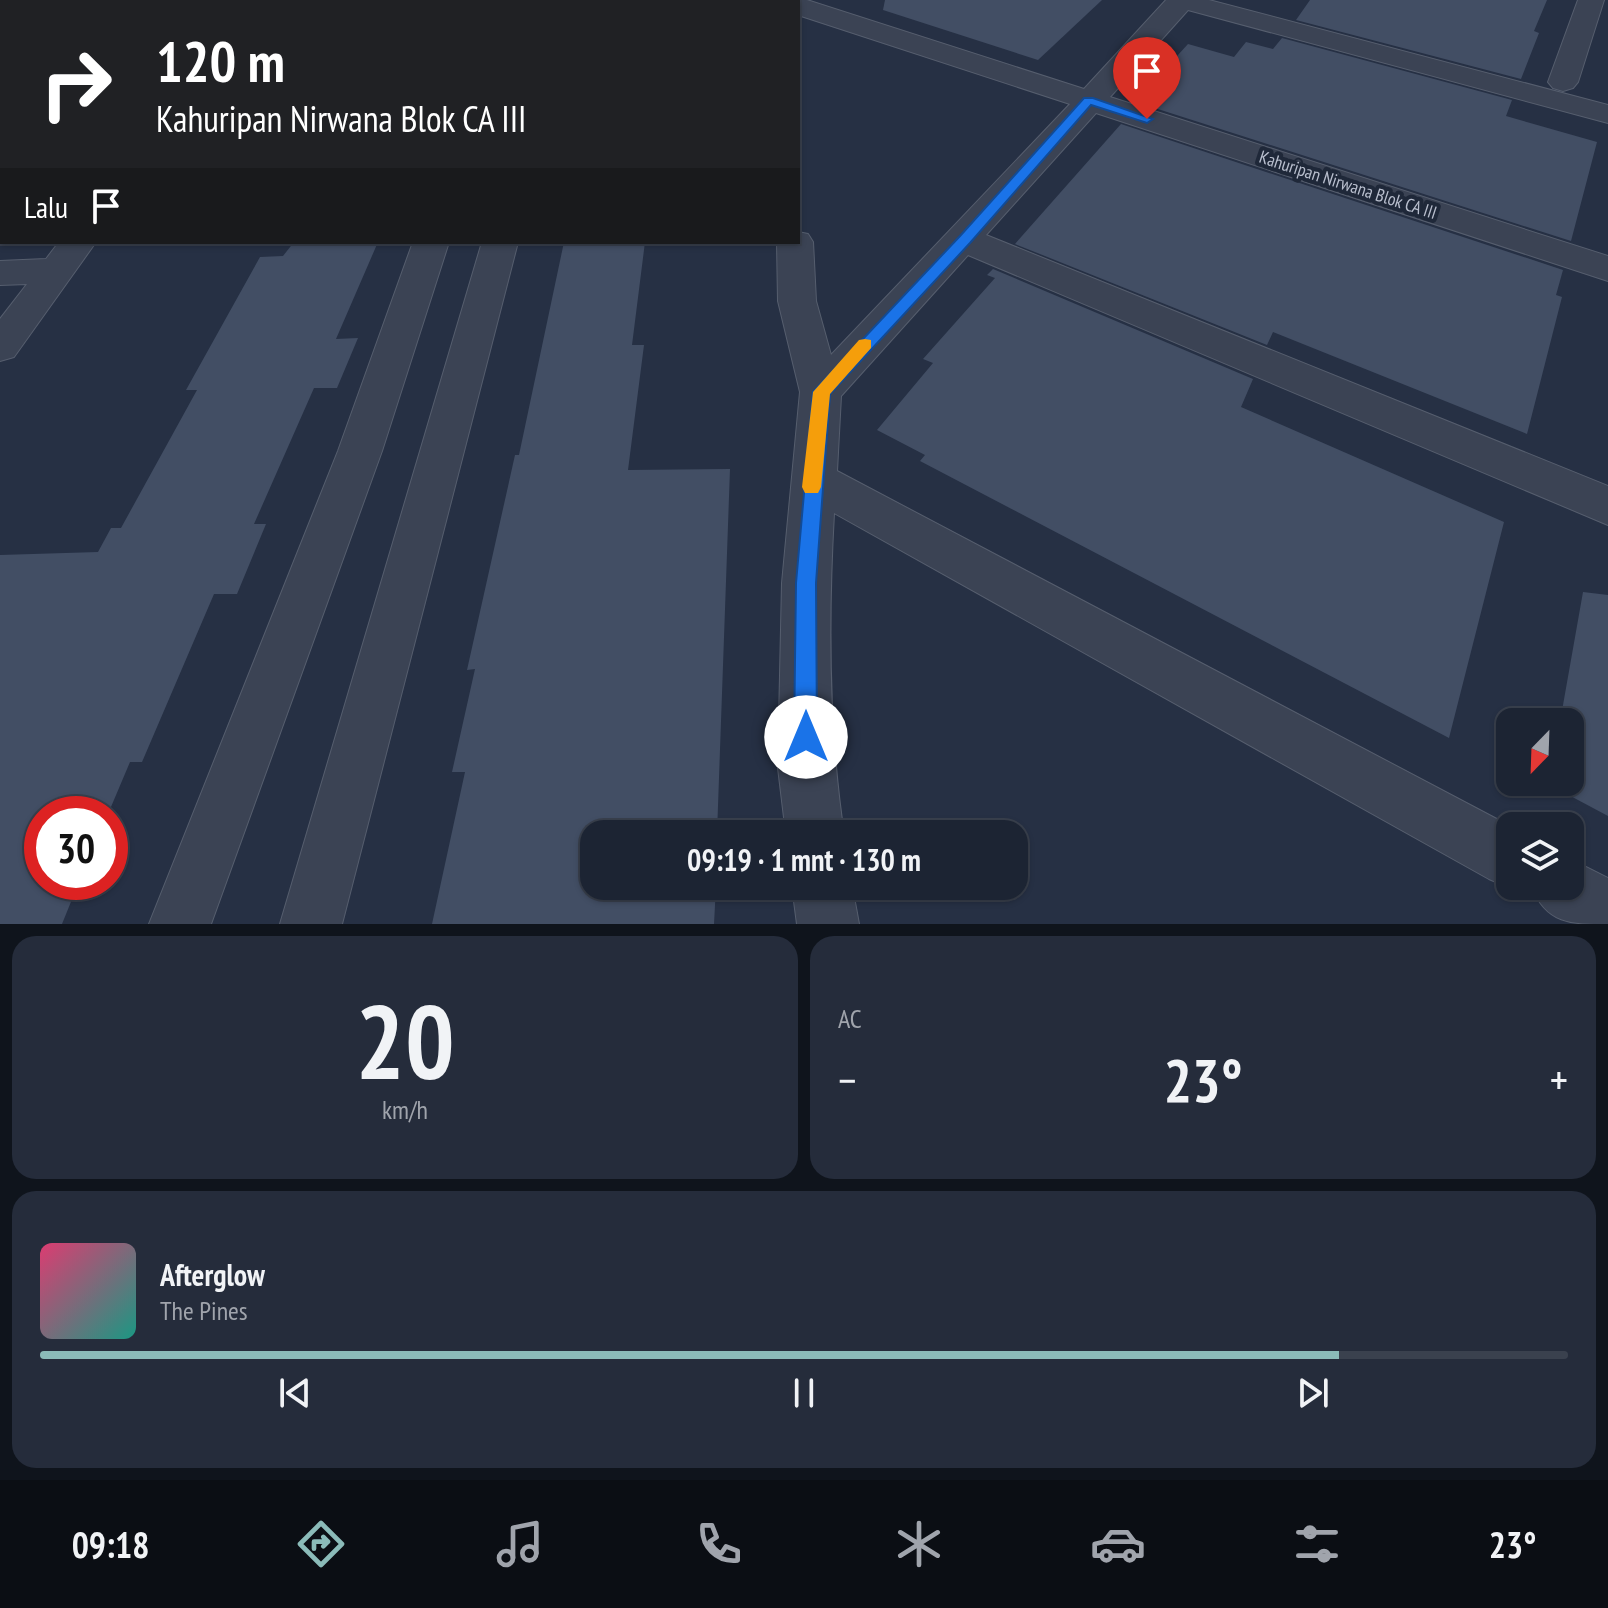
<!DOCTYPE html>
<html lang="id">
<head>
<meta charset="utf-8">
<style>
  :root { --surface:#1c2433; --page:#252c3b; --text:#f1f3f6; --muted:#a0a4ac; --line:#3a414e; --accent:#8bbbb9 }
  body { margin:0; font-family:"PT Sans Narrow",sans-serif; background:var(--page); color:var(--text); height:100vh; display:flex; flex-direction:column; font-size:30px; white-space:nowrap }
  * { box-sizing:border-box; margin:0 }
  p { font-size:26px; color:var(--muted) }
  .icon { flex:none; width:44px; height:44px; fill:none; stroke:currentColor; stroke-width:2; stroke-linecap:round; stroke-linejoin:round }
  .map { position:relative; height:924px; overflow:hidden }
  .sheet { display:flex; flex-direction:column; gap:12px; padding:12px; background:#0f141c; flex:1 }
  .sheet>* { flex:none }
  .top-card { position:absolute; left:0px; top:0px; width:800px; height:244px; box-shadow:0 2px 6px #0004,0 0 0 2px var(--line); background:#202124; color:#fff; overflow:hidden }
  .needle { width:52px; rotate:203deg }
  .tools { position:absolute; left:1496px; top:708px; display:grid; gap:16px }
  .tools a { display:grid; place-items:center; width:88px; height:88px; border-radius:16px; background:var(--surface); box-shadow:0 2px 6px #0004,0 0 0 2px var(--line); font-size:40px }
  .speed { position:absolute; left:24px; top:796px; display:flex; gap:16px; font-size:40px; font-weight:700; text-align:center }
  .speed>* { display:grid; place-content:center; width:104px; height:104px; border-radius:50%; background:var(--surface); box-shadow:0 2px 6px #0004,0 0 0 2px var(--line); line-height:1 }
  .speed .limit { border:12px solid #d22; background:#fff; color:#111 }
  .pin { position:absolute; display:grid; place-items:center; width:68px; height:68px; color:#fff; margin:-82px -34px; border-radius:50% 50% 50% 0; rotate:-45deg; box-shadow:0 0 8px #0007 }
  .pin .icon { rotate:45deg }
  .me { position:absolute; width:88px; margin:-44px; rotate:0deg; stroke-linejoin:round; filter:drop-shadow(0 0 6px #0008) }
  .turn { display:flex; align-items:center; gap:28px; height:168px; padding:0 24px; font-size:36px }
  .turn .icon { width:104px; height:104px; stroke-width:2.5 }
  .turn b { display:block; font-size:56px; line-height:68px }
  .then { display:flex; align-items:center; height:76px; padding:0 24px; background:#0003; gap:16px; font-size:30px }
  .big { font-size:60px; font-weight:700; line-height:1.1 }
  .sheet .widget { flex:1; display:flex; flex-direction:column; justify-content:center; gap:12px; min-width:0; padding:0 28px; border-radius:24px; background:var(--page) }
  .sheet .dial { align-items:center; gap:0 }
  .dial b { font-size:104px; line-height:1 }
  .song { display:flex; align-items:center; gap:24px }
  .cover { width:96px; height:96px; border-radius:12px; background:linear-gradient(135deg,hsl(340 70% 55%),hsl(170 70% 35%)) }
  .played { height:8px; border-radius:4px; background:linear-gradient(90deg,var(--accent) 85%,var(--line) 85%) }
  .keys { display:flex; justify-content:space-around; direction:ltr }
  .heat { display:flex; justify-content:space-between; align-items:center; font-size:44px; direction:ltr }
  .sheet .tiles { flex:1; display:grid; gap:12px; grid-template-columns:1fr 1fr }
  .widget:last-child { grid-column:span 2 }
  .trip { position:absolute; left:580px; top:820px; width:448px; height:80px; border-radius:24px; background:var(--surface); box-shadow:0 2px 6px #0004,0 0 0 2px var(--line); font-weight:700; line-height:80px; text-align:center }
  .dock { display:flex; height:128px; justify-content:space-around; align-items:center; background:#0b0e14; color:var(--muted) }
  .dock .icon { width:56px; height:56px }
  .dock .selected { color:var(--accent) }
  .dock b { font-size:36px; color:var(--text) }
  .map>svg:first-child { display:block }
</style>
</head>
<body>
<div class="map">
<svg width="1608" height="924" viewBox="0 0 1608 924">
  <rect width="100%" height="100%" fill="#263044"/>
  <g fill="#424e64">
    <path d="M 885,0 L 1102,0 L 1038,60 L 883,10 Z"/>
    <path d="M 1310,0 L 1547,0 L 1534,31 L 1539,33 L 1521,79 L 1296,20 Z"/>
    <path d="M 1282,38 L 1512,100 L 1506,116 L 1597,142 L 1571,241 L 1139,103 L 1149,92 L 1145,91 L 1188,44 L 1234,57 L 1246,42 L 1273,49 Z"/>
    <path d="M 1121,124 L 1563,270 L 1556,295 L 1562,297 L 1527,434 L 1273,332 L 1267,345 L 1015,244 Z"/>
    <path d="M 294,242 L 378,242 L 336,339 L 358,338 L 337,388 L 314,388 L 254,524 L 266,524 L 237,594 L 214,594 L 142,762 L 130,762 L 108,814 L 42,814 L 42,882 L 79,882 L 62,924 L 0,924 L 0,555 L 98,552 L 111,528 L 121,528 L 197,390 L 186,390 L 260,257 L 283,256 Z"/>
    <path d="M 564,242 L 645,242 L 632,345 L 644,345 L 628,470 L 730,469 L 717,834 L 594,834 L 594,886 L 716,886 L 714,924 L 432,924 L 465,772 L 452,772 L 475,669 L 467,670 L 515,455 L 519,455 Z"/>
    <path d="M 993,269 L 1253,379 L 1241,407 L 1504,522 L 1449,738 L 920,461 L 925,455 L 877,430 L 933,363 L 923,359 L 995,278 L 987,275 Z"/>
    <path d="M 1583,592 L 1608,595 L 1608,816 L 1548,784 L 1570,782 L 1570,722 L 1560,722 Z"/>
  </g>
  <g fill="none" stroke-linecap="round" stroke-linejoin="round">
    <defs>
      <g id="minor">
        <path d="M 790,0 L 807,0 L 1084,89 L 1166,0 L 1209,0 L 1608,105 L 1608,123 L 1188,10 L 1110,97 L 1608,256 L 1608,281 L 1096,113 L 986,235 L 1608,486 L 1608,525 L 968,255 L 841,396 L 837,471 L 1510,826 L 1510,886 L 1514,886 L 1510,888 L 1489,879 L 834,513 C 828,620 828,728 844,834 L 786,834 L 778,768 L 782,583 L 800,392 L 778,301 L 777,242 L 798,242 L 798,232 L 808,234 L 813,242 L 816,301 L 831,355 L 1070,104 L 798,15 L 798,2 L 788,2 Z"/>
        <path d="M 1578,0 L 1604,0 L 1578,82 L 1573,88 L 1563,91 L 1553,88 L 1548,82 Z"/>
        <rect x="0" y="62" width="2" height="18"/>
        <rect x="0" y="93" width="2" height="18"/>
        <path d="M 59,242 L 96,242 L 14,357 L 0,361 L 0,319 L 27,284 L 0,285 L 0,261 L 46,259 Z"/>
        <path d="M 413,242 L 449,242 L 382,451 L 211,924 L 149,924 L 338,451 Z"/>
        <path d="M 482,242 L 518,242 L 342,924 L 280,924 Z"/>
        <path d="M 1570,859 L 1608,878 L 1608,924 C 1570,924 1547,924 1531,886 L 1570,886 Z"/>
        <path d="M 792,886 L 852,886 L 859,924 L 797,924 Z"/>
      </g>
    </defs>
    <use href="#minor" stroke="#565e6e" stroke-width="2"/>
    <use href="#minor" fill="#3b4354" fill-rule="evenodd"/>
  </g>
  <path fill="#1a73e8" stroke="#114b97" stroke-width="2" d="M 1084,98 L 1093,98 L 1153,119 L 1147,123 L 1091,105 L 970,243 L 830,394 L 816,583 L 817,737 L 814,745 L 806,748 L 798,745 L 794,737 L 796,583 L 813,392 L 960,236 Z"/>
  <path fill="#f59e0b" d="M 865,339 L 871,340 L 871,348 L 830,394 L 821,487 L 818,493 L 805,493 L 802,487 L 813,392 L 859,340 Z"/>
  <g text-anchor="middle" stroke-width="8" stroke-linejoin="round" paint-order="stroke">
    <g font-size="18" fill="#b8becd" stroke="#1f2839">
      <text transform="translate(1348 185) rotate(18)" y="6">Kahuripan Nirwana Blok CA III</text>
    </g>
  </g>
</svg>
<div class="tools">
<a><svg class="needle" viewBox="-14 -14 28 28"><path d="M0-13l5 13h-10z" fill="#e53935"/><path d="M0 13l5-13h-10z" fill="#a0a4ac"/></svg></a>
<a><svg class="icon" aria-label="layers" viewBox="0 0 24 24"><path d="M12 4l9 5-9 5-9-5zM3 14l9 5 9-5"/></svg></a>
</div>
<div class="speed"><div class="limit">30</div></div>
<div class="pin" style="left:1147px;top:119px;background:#d93025"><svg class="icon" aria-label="arrive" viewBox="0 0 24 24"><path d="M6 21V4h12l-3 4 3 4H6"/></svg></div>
<svg class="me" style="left:806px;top:737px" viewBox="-20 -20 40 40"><circle r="19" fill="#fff"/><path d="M0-13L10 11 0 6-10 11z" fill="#1a73e8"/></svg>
<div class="trip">09:19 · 1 mnt · 130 m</div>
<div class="top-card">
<div class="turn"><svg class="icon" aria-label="right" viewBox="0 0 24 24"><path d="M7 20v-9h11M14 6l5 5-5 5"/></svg><div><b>120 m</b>Kahuripan Nirwana Blok CA III</div></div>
<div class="then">Lalu<svg class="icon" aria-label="arrive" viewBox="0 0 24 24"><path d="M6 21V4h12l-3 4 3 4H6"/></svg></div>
</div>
</div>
<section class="sheet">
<div class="tiles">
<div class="widget dial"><b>20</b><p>km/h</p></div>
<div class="widget"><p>AC</p>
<div class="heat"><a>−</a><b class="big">23°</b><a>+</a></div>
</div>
<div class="widget">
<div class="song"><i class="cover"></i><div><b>Afterglow</b><p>The Pines</p></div></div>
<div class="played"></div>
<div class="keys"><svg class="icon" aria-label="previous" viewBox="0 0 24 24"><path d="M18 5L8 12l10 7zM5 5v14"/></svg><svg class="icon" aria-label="pause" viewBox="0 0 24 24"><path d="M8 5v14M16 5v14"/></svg><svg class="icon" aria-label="next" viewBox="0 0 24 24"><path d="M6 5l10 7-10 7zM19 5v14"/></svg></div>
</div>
</div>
</section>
<nav class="dock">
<b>09:18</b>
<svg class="icon selected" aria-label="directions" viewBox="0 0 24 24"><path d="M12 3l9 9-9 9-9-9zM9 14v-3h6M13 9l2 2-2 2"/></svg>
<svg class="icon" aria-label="music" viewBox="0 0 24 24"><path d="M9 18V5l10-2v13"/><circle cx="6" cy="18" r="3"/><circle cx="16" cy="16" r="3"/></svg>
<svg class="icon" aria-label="phone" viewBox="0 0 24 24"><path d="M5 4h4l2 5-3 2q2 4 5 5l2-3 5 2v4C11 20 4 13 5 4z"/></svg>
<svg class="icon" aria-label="climate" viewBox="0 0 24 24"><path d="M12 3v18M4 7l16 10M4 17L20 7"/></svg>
<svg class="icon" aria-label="car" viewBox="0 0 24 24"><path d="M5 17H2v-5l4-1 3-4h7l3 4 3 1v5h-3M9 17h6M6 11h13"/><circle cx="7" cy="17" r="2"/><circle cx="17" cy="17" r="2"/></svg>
<svg class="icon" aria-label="filters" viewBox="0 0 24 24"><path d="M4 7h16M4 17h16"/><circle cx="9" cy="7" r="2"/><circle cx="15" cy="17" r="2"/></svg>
<b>23°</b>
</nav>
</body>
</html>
